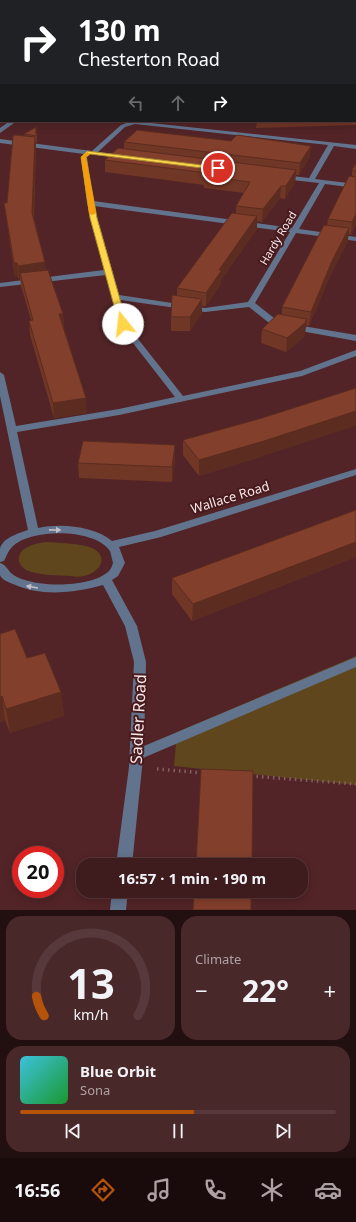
<!DOCTYPE html>
<html lang="en">
<head>
<meta charset="utf-8">
<style>
  :root { --surface:#3e1b1d; --page:#49282a; --text:#f1f3f6; --muted:#ada1a4; --line:#57393b; --accent:#b45309 }
  body { margin:0; font-family:"Noto Sans",sans-serif; background:var(--page); color:var(--text); height:100vh; display:flex; flex-direction:column; font-size:15px; white-space:nowrap }
  * { box-sizing:border-box; margin:0 }
  p { font-size:13px; color:var(--muted) }
  .icon { flex:none; width:22px; height:22px; fill:none; stroke:currentColor; stroke-width:2; stroke-linecap:round; stroke-linejoin:round }
  .map { position:relative; height:910px; overflow:hidden }
  .panel { display:flex; flex-direction:column; gap:6px; padding:6px; background:#220f10; flex:1 }
  .panel>* { flex:none }
  .hud { position:absolute; left:0px; top:0px; width:356px; height:122px; box-shadow:0 2px 10px #0003,0 0 0 1px var(--line); background:#202124; color:#fff; overflow:hidden }
  .speed { position:absolute; left:12px; top:846px; display:flex; gap:8px; font-size:20px; font-weight:700; text-align:center }
  .speed>* { display:grid; place-content:center; width:52px; height:52px; border-radius:50%; background:var(--surface); box-shadow:0 2px 10px #0003,0 0 0 1px var(--line); line-height:1 }
  .speed .limit { border:6px solid #d22; background:#fff; color:#111 }
  .pin { position:absolute; display:grid; place-items:center; width:34px; height:34px; color:#fff; margin:-17px; border:2px solid #fff; border-radius:50%; box-shadow:0 1px 4px #0007 }
  .me { position:absolute; width:44px; margin:-22px; rotate:344deg; stroke-linejoin:round; filter:drop-shadow(0 0 3px #0008) }
  .turn { display:flex; align-items:center; gap:14px; height:84px; padding:0 12px; font-size:18px }
  .turn .icon { width:52px; height:52px; stroke-width:2.5 }
  .turn b { display:block; font-size:28px; line-height:34px }
  .lanes { display:flex; align-items:center; height:38px; padding:0 12px; background:#0003; justify-content:center; gap:20px; direction:ltr }
  .lanes .off { opacity:.35 }
  .big { font-size:30px; font-weight:700; line-height:1.1 }
  .panel .tile { flex:1; display:flex; flex-direction:column; justify-content:center; gap:6px; min-width:0; padding:0 14px; border-radius:16px; background:var(--page) }
  .panel .dial { align-items:center; gap:0 }
  .dial svg { height:104px; overflow:visible; fill:none; stroke:var(--line); stroke-width:7; stroke-linecap:round; text-anchor:middle }
  .dial text { fill:var(--text); stroke:none }
  .song { display:flex; align-items:center; gap:12px }
  .cover { width:48px; height:48px; border-radius:6px; background:linear-gradient(135deg,hsl(190 70% 55%),hsl(130 70% 35%)) }
  .played { height:4px; border-radius:2px; background:linear-gradient(90deg,var(--accent) 55%,var(--line) 55%) }
  .keys { display:flex; justify-content:space-around; direction:ltr }
  .heat { display:flex; justify-content:space-between; align-items:center; font-size:22px; direction:ltr }
  .panel .tiles { flex:1; display:grid; gap:6px; grid-template-columns:1fr 1fr }
  .tile:last-child { grid-column:span 2 }
  .trip { position:absolute; left:76px; top:858px; width:232px; height:40px; border-radius:16px; background:var(--surface); box-shadow:0 2px 10px #0003,0 0 0 1px var(--line); font-weight:700; line-height:40px; text-align:center }
  .tabs { display:flex; height:64px; justify-content:space-around; align-items:center; background:#190b0c; color:var(--muted) }
  .tabs .icon { width:28px; height:28px }
  .tabs .active { color:var(--accent) }
  .tabs b { font-size:18px; color:var(--text) }
  .map>svg:first-child { display:block }
</style>
</head>
<body>
<div class="map">
<svg width="356" height="910" viewBox="0 0 356 910">
  <rect width="100%" height="100%" fill="#522427"/>
  <g fill="#5f461d">
    <path d="M 46,542 C 59,543 87,543 97,551 C 109,562 95,574 84,576 C 80,577 75,577 72,576 C 58,575 39,576 26,570 C 23,568 20,565 19,561 C 17,547 37,543 46,542 Z"/>
    <path d="M 356,656 L 356,785 L 174,766 L 177,732 Z"/>
  </g>
  <g fill="none" stroke-linecap="round" stroke-linejoin="round">
    <g stroke="#866062" stroke-width="3.5" stroke-dasharray="1.5 4" stroke-linecap="butt">
      <path d="M 157,769 L 204,773"/>
      <path d="M 251,776 L 356,784"/>
    </g>
    <g fill="#62748d" fill-rule="evenodd">
      <rect x="355" y="64" width="1" height="2"/>
      <path d="M 355,74 L 356,75 L 356,79 L 355,78 Z"/>
      <path d="M 10,121 L 17,121 L 0,133 L 0,128 Z"/>
      <path d="M 132,121 L 356,145 L 356,149 L 334,146 L 315,179 L 356,184 L 356,188 L 325,184 L 299,229 L 356,237 L 356,241 L 296,233 L 255,303 L 279,322 L 356,335 L 356,341 L 273,326 L 249,307 L 205,312 L 120,300 L 127,325 L 183,396 L 300,371 L 356,350 L 356,356 L 302,376 L 119,415 L 17,432 L 38,528 C 61,523 94,526 112,541 L 155,531 L 356,469 L 356,475 L 161,537 L 119,547 L 125,563 L 118,576 L 112,580 L 137,626 L 146,662 L 144,746 L 356,657 L 356,667 L 143,758 L 132,865 L 116,865 L 129,767 L 134,662 L 125,626 L 103,585 C 74,593 41,597 13,584 C 8,582 2,580 0,575 C 0,572 0,567 0,563 C 6,565 7,569 11,573 C 14,576 21,579 25,580 C 45,587 93,587 109,571 C 111,569 112,566 113,563 C 112,559 111,554 110,551 C 95,528 30,528 12,547 C 8,551 6,557 4,561 L 0,562 C 0,558 0,553 0,549 C 2,538 19,533 28,530 L 0,396 L 0,372 L 4,375 L 16,426 L 119,409 L 175,397 L 119,325 L 106,275 L 0,287 L 0,283 L 104,270 L 87,203 L 81,157 L 84,154 L 0,143 L 0,139 L 92,151 L 121,125 ZM 135,124 L 328,145 L 309,178 L 283,175 L 280,177 L 283,179 L 319,183 L 292,228 L 93,201 L 87,157 L 90,154 L 126,158 L 127,157 L 124,155 L 98,152 L 125,127 ZM 94,206 L 290,232 L 248,302 L 205,308 L 119,295 Z"/>
      <path d="M 112,891 L 128,891 L 126,910 L 110,910 Z"/>
    </g>
    <g fill="#8eb2e5" fill-rule="evenodd">
      <path d="M 153,0 L 160,0 L 161,1 L 154,1 Z"/>
      <path d="M 217,0 L 225,0 L 226,1 L 218,1 Z"/>
    </g>
  </g>
  <g fill="#703626">
    <path d="M 0,0 L 1,1 L 1,109 L 0,109 Z"/>
    <path d="M 356,0 L 356,56 L 355,55 L 355,1 Z"/>
    <path d="M 355,83 L 356,84 L 356,125 L 256,128 L 257,121 L 355,121 Z"/>
    <path d="M 37,133 L 37,142 L 36,142 L 36,149 L 34,218 L 46,270 L 63,314 L 64,328 L 63,328 L 87,413 L 54,418 L 30,335 L 29,321 L 31,320 L 21,286 L 20,279 L 19,279 L 18,277 L 15,277 L 4,203 L 7,203 L 25,136 L 24,134 Z"/>
    <path d="M 124,142 L 310,157 L 299,175 L 296,175 L 295,182 L 285,199 L 280,198 L 262,222 L 257,221 L 257,229 L 221,280 L 221,284 L 206,306 L 202,306 L 202,313 L 190,331 L 171,331 L 171,317 L 177,296 L 177,288 L 236,214 L 236,206 L 244,193 L 204,188 L 204,185 L 105,172 L 105,160 L 124,149 Z"/>
    <path d="M 356,163 L 356,224 L 351,235 L 348,234 L 348,241 L 331,274 L 309,326 L 306,325 L 305,333 L 304,337 L 286,352 L 261,343 L 262,329 L 282,315 L 282,307 L 327,226 L 328,219 L 352,177 L 352,170 Z"/>
    <path d="M 183,440 L 263,456 L 199,476 L 183,455 Z"/>
    <path d="M 175,445 L 175,460 L 172,482 L 79,478 L 78,463 Z"/>
    <path d="M 356,510 L 356,557 L 192,621 L 172,594 L 172,578 Z"/>
    <path d="M 0,634 L 27,658 L 61,692 L 64,716 L 10,733 L 5,720 L 0,722 Z"/>
  </g>
  <g fill="#5b2c1f">
    <path d="M 35,137 L 36,149 L 33,225 L 32,213 Z"/>
    <path d="M 311,146 L 310,157 L 299,175 L 300,163 Z"/>
    <path d="M 296,170 L 295,182 L 285,199 L 286,186 Z"/>
    <path d="M 281,186 L 280,198 L 262,222 L 263,209 Z"/>
    <path d="M 356,214 L 356,224 L 351,235 L 352,222 Z"/>
    <path d="M 257,216 L 257,229 L 221,280 L 221,284 L 206,306 L 206,293 L 219,270 Z"/>
    <path d="M 349,228 L 348,241 L 331,274 L 309,326 L 311,312 L 332,261 Z"/>
    <path d="M 45,262 L 46,276 L 20,273 L 20,279 L 19,279 L 18,266 Z"/>
    <path d="M 14,263 L 17,263 L 18,277 L 15,277 Z"/>
    <path d="M 202,299 L 202,313 L 190,331 L 190,317 Z"/>
    <path d="M 59,314 L 63,314 L 64,328 L 60,329 Z"/>
    <path d="M 307,319 L 305,333 L 304,337 L 286,352 L 287,338 Z"/>
    <path d="M 86,398 L 87,413 L 54,418 L 53,403 Z"/>
    <path d="M 356,411 L 356,426 L 263,456 L 199,476 L 199,460 Z"/>
    <path d="M 175,445 L 175,460 L 172,482 L 172,467 Z"/>
    <path d="M 356,542 L 356,557 L 192,621 L 193,604 Z"/>
    <path d="M 61,692 L 64,716 L 10,733 L 6,709 Z"/>
    <path d="M 2,696 L 5,720 L 0,722 L 0,697 Z"/>
  </g>
  <g fill="#823f2c" stroke="#5b2c1f">
    <path d="M 0,0 L 155,0 L 156,1 L 1,1 L 1,9 L 0,9 Z"/>
    <path d="M 260,0 L 356,0 L 356,17 L 355,17 L 355,1 L 259,1 Z"/>
    <rect x="0" y="13" width="1" height="14"/>
    <rect x="355" y="22" width="1" height="24"/>
    <rect x="0" y="31" width="1" height="16"/>
    <path d="M 0,52 L 1,52 L 1,61 L 0,60 Z"/>
    <path d="M 1,66 L 1,99 L 0,99 L 0,67 Z"/>
    <path d="M 355,83 L 356,84 L 356,114 L 355,114 Z"/>
    <path d="M 36,127 L 36,136 L 24,134 Z"/>
    <path d="M 137,130 L 231,141 L 237,135 L 311,146 L 300,163 L 124,142 Z"/>
    <path d="M 15,135 L 35,137 L 32,213 L 45,262 L 18,266 L 17,263 L 14,263 L 4,203 L 7,203 L 13,136 Z"/>
    <path d="M 118,148 L 296,170 L 286,186 L 281,186 L 263,209 L 236,206 L 250,182 L 204,176 L 207,173 L 105,160 Z"/>
    <path d="M 356,163 L 356,171 L 352,170 Z"/>
    <path d="M 349,176 L 356,177 L 356,214 L 352,222 L 328,219 Z"/>
    <path d="M 232,213 L 257,216 L 219,270 L 222,270 L 206,293 L 177,288 Z"/>
    <path d="M 324,225 L 349,228 L 332,261 L 311,312 L 282,307 Z"/>
    <path d="M 48,270 L 63,314 L 59,314 L 86,398 L 53,403 L 29,321 L 33,320 L 20,273 Z"/>
    <path d="M 172,295 L 202,299 L 190,317 L 171,317 Z"/>
    <path d="M 278,314 L 307,319 L 305,323 L 287,338 L 262,329 Z"/>
    <path d="M 356,388 L 356,411 L 264,441 L 199,460 L 183,440 L 262,418 Z"/>
    <path d="M 83,441 L 175,445 L 172,467 L 78,463 Z"/>
    <path d="M 356,510 L 356,542 L 193,604 L 172,578 Z"/>
    <path d="M 15,629 L 27,658 L 45,653 L 61,692 L 6,709 L 2,696 L 0,697 L 0,634 Z"/>
    <path d="M 201,769 L 253,771 L 252,865 L 196,865 Z"/>
    <path d="M 194,891 L 251,891 L 251,910 L 193,910 Z"/>
  </g>
  <defs><path id="oneway-solid" d="M-6-.8H1V-3.2L6.5 0L1 3.2V.8H-6Z"/></defs>
  <g fill="#c5bfc8">
    <use href="#oneway-solid" transform="translate(55 530) rotate(1)"/>
    <use href="#oneway-solid" transform="translate(32 587) rotate(-170)"/>
  </g>
  <path fill="#ffd54a" stroke="#a68a30" d="M 87,151 L 218,167 L 220,168 L 218,170 L 90,154 L 86,157 L 97,218 L 127,324 L 123,327 L 119,324 L 90,218 L 81,157 Z"/>
  <path fill="#f59e0b" d="M 87,152 L 90,154 L 86,157 L 96,213 L 92,215 L 89,213 L 81,157 Z"/>
  <g text-anchor="middle" stroke-width="4" stroke-linejoin="round" paint-order="stroke">
    <g font-size="11" fill="#fbe8e8" stroke="#471a1e">
      <text transform="translate(278 238) rotate(-59)" y="4">Hardy Road</text>
    </g>
    <g font-size="13" fill="#fbe8e8" stroke="#471a1e">
      <text transform="translate(230 497) rotate(-17)" y="5">Wallace Road</text>
    </g>
    <g font-size="16" fill="#fbe8e8" stroke="#471a1e">
      <text transform="translate(138 719) rotate(-87)" y="6">Sadler Road</text>
    </g>
  </g>
</svg>
<div class="speed"><div class="limit">20</div></div>
<div class="pin" style="left:218px;top:168px;background:#d93025"><svg class="icon" aria-label="arrive" viewBox="0 0 24 24"><path d="M6 21V4h12l-3 4 3 4H6"/></svg></div>
<svg class="me" style="left:123px;top:324px" viewBox="-20 -20 40 40"><circle r="19" fill="#fff"/><path d="M0-13L10 11 0 6-10 11z" fill="#ffd54a"/></svg>
<div class="trip">16:57 · 1 min · 190 m</div>
<div class="hud">
<div class="turn"><svg class="icon" aria-label="right" viewBox="0 0 24 24"><path d="M7 20v-9h11M14 6l5 5-5 5"/></svg><div><b>130 m</b>Chesterton Road</div></div>
<div class="lanes"><svg class="icon off" aria-label="left" viewBox="0 0 24 24"><path d="M17 20v-9H6M10 6l-5 5 5 5"/></svg><svg class="icon off" aria-label="ahead" viewBox="0 0 24 24"><path d="M12 20V5M6 11l6-6 6 6"/></svg><svg class="icon" aria-label="right" viewBox="0 0 24 24"><path d="M7 20v-9h11M14 6l5 5-5 5"/></svg></div>
</div>
</div>
<section class="panel">
<div class="tiles">
<div class="tile dial"><svg viewBox="0 0 100 80">
<path d="M14 69A42 42 0 1 1 86 69"/>
<path d="M14 69A42 42 0 0 1 8 54" stroke="#b45309"/>
<text x="50" y="56" font-size="32" font-weight="700">13</text>
<text x="50" y="72" font-size="11">km/h</text>
</svg></div>
<div class="tile"><p>Climate</p>
<div class="heat"><a>−</a><b class="big">22°</b><a>+</a></div>
</div>
<div class="tile">
<div class="song"><i class="cover"></i><div><b>Blue Orbit</b><p>Sona</p></div></div>
<div class="played"></div>
<div class="keys"><svg class="icon" aria-label="previous" viewBox="0 0 24 24"><path d="M18 5L8 12l10 7zM5 5v14"/></svg><svg class="icon" aria-label="pause" viewBox="0 0 24 24"><path d="M8 5v14M16 5v14"/></svg><svg class="icon" aria-label="next" viewBox="0 0 24 24"><path d="M6 5l10 7-10 7zM19 5v14"/></svg></div>
</div>
</div>
</section>
<nav class="tabs">
<b>16:56</b>
<svg class="icon active" aria-label="directions" viewBox="0 0 24 24"><path d="M12 3l9 9-9 9-9-9zM9 14v-3h6M13 9l2 2-2 2"/></svg>
<svg class="icon" aria-label="music" viewBox="0 0 24 24"><path d="M9 18V5l10-2v13"/><circle cx="6" cy="18" r="3"/><circle cx="16" cy="16" r="3"/></svg>
<svg class="icon" aria-label="phone" viewBox="0 0 24 24"><path d="M5 4h4l2 5-3 2q2 4 5 5l2-3 5 2v4C11 20 4 13 5 4z"/></svg>
<svg class="icon" aria-label="climate" viewBox="0 0 24 24"><path d="M12 3v18M4 7l16 10M4 17L20 7"/></svg>
<svg class="icon" aria-label="car" viewBox="0 0 24 24"><path d="M5 17H2v-5l4-1 3-4h7l3 4 3 1v5h-3M9 17h6M6 11h13"/><circle cx="7" cy="17" r="2"/><circle cx="17" cy="17" r="2"/></svg>
</nav>
</body>
</html>
